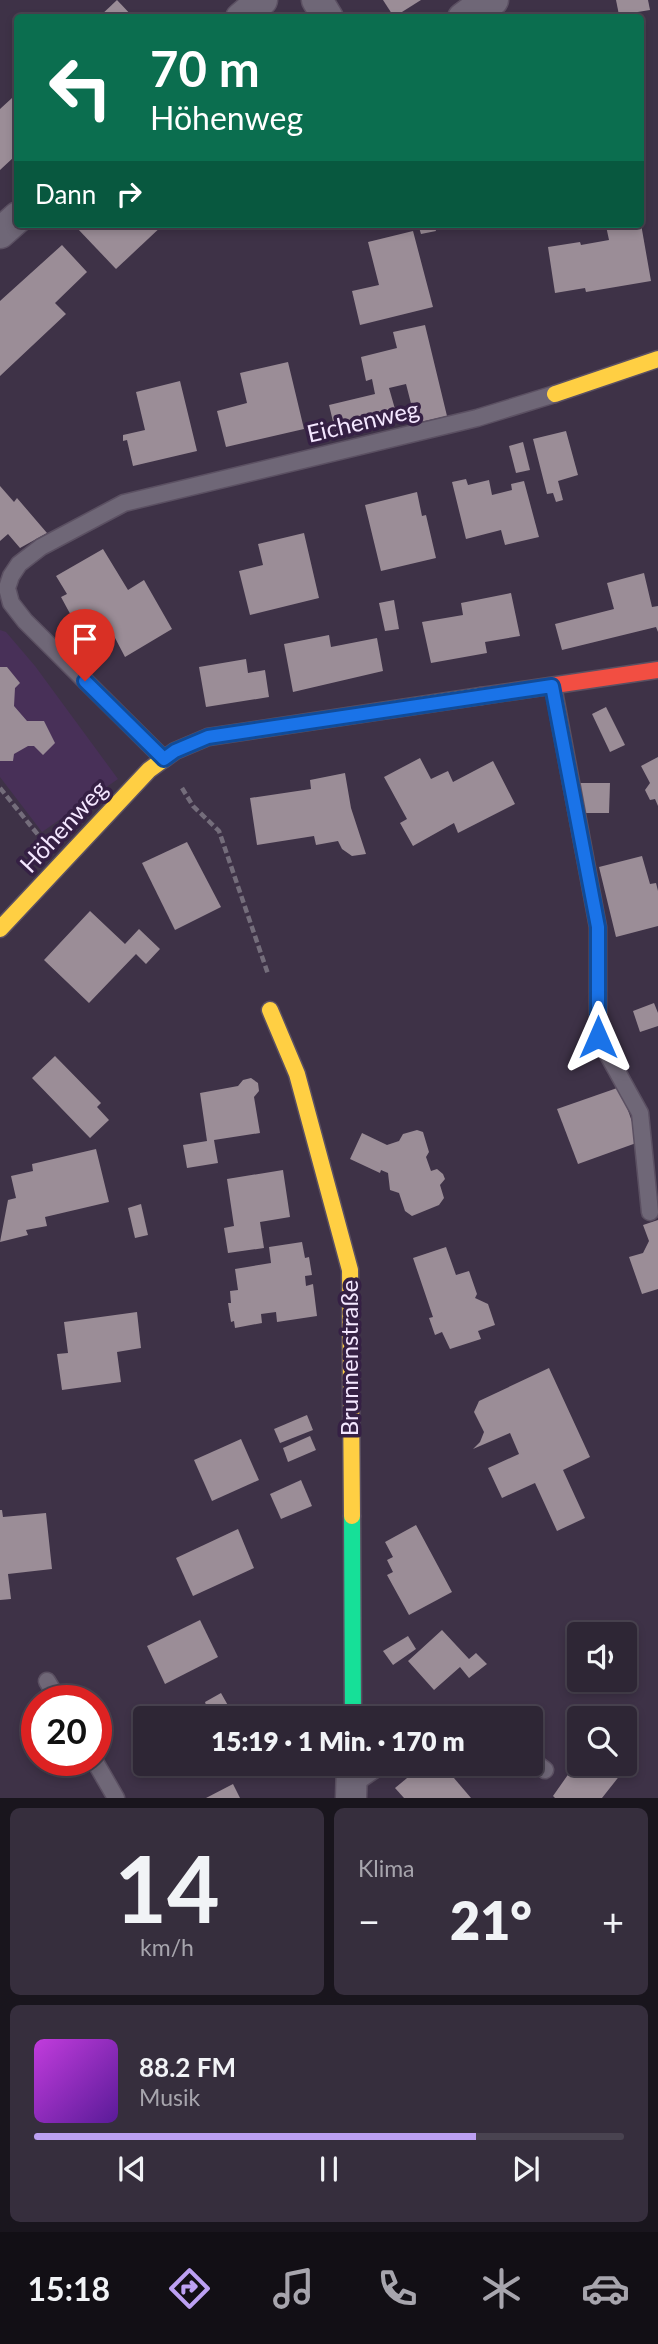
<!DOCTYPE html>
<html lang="de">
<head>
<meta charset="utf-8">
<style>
  :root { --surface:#2e2635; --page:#362e3d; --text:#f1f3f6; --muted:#a7a5ad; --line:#494350; --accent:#bca0f2 }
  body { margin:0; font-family:Lato,sans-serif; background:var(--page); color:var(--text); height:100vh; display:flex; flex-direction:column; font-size:26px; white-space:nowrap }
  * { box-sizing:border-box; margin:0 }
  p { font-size:23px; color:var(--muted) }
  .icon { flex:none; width:38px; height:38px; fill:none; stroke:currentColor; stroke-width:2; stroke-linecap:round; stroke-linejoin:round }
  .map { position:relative; height:1798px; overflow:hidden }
  .panel { display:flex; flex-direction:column; gap:10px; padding:10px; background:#19151d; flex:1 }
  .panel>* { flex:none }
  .hud { position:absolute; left:14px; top:14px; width:630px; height:214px; border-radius:7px; box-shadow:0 4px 10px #0003,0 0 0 2px var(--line); background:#0b6e4f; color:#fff; overflow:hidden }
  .controls { position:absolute; left:567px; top:1622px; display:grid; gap:14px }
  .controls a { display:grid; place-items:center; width:70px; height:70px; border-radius:7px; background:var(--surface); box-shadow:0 4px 10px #0003,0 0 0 2px var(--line); font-size:35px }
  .speed { position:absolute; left:21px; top:1685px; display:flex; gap:14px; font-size:35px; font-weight:700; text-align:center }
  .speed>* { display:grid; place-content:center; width:91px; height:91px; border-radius:50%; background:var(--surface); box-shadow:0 4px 10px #0003,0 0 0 2px var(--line); line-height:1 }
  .speed .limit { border:10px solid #d22; background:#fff; color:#111 }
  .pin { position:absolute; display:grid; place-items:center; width:60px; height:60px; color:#fff; margin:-72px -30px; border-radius:50% 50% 50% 0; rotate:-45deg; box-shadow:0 0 7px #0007 }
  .pin .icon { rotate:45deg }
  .me { position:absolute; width:77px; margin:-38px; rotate:0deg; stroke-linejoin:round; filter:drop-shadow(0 0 5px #0008) }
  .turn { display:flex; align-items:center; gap:24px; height:147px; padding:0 21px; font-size:32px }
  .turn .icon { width:91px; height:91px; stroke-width:2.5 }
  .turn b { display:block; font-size:49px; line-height:60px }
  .then { display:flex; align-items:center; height:66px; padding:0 21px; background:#0003; gap:14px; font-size:26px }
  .big { font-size:52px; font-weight:800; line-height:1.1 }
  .panel .tile { flex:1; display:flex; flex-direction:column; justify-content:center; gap:10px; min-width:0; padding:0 24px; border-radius:10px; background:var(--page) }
  .panel .dial { align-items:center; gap:0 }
  .dial b { font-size:91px; line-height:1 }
  .song { display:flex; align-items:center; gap:21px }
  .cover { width:84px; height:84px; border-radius:10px; background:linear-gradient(135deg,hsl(290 70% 55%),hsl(270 70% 35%)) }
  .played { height:7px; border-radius:4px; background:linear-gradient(90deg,var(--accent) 75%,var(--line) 75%) }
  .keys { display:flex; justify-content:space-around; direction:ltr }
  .heat { display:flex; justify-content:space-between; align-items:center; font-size:38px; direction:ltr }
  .panel .tiles { flex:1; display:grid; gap:10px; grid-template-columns:1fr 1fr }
  .tile:last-child { grid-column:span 2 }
  .trip { position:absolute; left:133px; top:1706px; width:410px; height:70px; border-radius:7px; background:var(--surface); box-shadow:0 4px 10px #0003,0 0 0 2px var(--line); font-weight:800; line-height:70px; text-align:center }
  .tabs { display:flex; height:112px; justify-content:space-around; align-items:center; background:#120f15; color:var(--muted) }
  .tabs .icon { width:49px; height:49px }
  .tabs .on { color:var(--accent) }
  .tabs b { font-size:32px; color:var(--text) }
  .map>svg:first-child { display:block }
</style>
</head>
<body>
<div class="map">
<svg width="658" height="1798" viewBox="0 0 658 1798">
  <rect width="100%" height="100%" fill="#3e3247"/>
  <path fill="#483058" d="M 0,630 L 6,632 L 35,666 L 118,779 L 42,832 L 0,777 Z"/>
  <g fill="#9b8d97">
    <path d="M 117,0 L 134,18 L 98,18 Z"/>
    <path d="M 383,0 L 421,0 L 394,17 Z"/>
    <path d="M 616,0 L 648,0 L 650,10 L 619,15 Z"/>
    <path d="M 12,98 L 18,104 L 18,157 L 16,159 L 14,157 L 0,170 L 0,109 Z"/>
    <path d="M 82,224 L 164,224 L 116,269 L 77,228 Z"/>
    <path d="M 418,224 L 434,224 L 436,231 L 421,234 Z"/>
    <path d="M 618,224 L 641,224 L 651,281 L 586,292 L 585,288 L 555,293 L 548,247 L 580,242 L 581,245 L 609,240 L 606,226 Z"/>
    <path d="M 413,231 L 433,307 L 360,325 L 352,291 L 379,285 L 368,242 Z"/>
    <path d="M 62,245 L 87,272 L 55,303 L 66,314 L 0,376 L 0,301 Z"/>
    <path d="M 425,325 L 447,416 L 416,423 L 406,384 L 389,388 L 395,409 L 382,412 L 385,422 L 336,434 L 329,405 L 375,394 L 372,379 L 366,381 L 361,357 L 397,348 L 393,332 Z"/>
    <path d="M 288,362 L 304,429 L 226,447 L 217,411 L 247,403 L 240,373 Z"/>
    <path d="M 180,381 L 197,451 L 133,466 L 127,440 L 123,441 L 123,435 L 145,430 L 136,392 Z"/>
    <path d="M 566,431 L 578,475 L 558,481 L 563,500 L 556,502 L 553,493 L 547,494 L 533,439 Z"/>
    <path d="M 523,442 L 530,470 L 516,473 L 509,446 Z"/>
    <path d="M 466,479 L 468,485 L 489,480 L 492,495 L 512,490 L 511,484 L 524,481 L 539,537 L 505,545 L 501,530 L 466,539 L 452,482 Z"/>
    <path d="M 0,486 L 14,502 L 17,498 L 47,533 L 20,548 L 8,534 L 0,541 Z"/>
    <path d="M 417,492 L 422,516 L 426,515 L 436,558 L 381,571 L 365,505 Z"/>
    <path d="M 304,533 L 319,598 L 250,615 L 239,571 L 263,565 L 258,544 Z"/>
    <path d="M 103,549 L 128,590 L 144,580 L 172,629 L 125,657 L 114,636 L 108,640 L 92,611 L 74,621 L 61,597 L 67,594 L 56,576 Z"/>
    <path d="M 644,573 L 652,607 L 658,606 L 658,632 L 656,627 L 562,650 L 555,624 L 614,609 L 607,583 Z"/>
    <path d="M 511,593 L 520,636 L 485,642 L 487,653 L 431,663 L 422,622 L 463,615 L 461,603 Z"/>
    <path d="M 394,600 L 399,629 L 385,631 L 379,603 Z"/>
    <path d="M 329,635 L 331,647 L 377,638 L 383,671 L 293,692 L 284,644 Z"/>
    <path d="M 246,659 L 248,673 L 265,670 L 269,697 L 206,707 L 199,667 Z"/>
    <path d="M 0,667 L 7,667 L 20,683 L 15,688 L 14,706 L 27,721 L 44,721 L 55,743 L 43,755 L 34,746 L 28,746 L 14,754 L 13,761 L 0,761 Z"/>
    <path d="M 606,707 L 625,745 L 610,752 L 592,714 Z"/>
    <path d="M 658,757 L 658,806 L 655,799 L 650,800 L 645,790 L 650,783 L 641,766 Z"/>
    <path d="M 420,758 L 431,779 L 448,771 L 453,782 L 493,761 L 515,804 L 458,833 L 454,823 L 413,846 L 400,823 L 407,819 L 384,777 Z"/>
    <path d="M 345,773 L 351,808 L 366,854 L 352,856 L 342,849 L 338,841 L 316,845 L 314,836 L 257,845 L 250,798 L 311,789 L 310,780 Z"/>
    <path d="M 580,783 L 610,783 L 609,813 L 579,813 Z"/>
    <path d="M 187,842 L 221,907 L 175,930 L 142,863 Z"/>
    <path d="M 642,856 L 650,884 L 656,883 L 658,891 L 658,926 L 616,937 L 599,867 Z"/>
    <path d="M 90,911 L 125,944 L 139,929 L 160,949 L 146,964 L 136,954 L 89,1003 L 44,960 Z"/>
    <path d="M 654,1003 L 658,1013 L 658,1026 L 640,1032 L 633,1011 Z"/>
    <path d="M 55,1056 L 101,1103 L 97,1107 L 109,1120 L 90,1138 L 32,1078 Z"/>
    <path d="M 251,1078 L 258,1083 L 259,1091 L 254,1097 L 260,1133 L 214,1140 L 218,1163 L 187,1168 L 183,1145 L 207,1141 L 200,1093 L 238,1086 L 243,1080 Z"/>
    <path d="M 620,1087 L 639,1142 L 578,1164 L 557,1109 Z"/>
    <path d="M 417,1130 L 423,1132 L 429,1152 L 426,1157 L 431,1171 L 437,1169 L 443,1174 L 445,1179 L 440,1185 L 444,1198 L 439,1205 L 412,1216 L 405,1211 L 399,1193 L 390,1190 L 388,1173 L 381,1170 L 380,1173 L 350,1159 L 362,1133 L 387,1145 L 399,1141 L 403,1134 Z"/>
    <path d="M 96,1149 L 109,1202 L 45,1217 L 47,1226 L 26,1230 L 28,1235 L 0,1242 L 8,1200 L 16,1198 L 11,1176 L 33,1171 L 32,1164 Z"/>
    <path d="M 283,1170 L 290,1217 L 260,1222 L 264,1248 L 228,1253 L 224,1228 L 234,1226 L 227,1179 Z"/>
    <path d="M 141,1204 L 148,1235 L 135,1238 L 128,1208 Z"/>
    <path d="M 658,1220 L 658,1289 L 642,1294 L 629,1257 L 643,1253 L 649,1241 L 643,1225 Z"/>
    <path d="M 302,1242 L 305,1258 L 309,1257 L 312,1275 L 305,1276 L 306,1286 L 313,1284 L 317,1316 L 277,1322 L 276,1312 L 261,1314 L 262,1323 L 235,1328 L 234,1321 L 231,1322 L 228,1303 L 231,1303 L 230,1291 L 238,1290 L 235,1269 L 271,1263 L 269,1247 Z"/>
    <path d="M 446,1247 L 456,1275 L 469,1271 L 477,1294 L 475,1298 L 488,1304 L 495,1325 L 478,1331 L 481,1339 L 450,1349 L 442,1332 L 435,1335 L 429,1318 L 433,1317 L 413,1258 Z"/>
    <path d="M 137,1312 L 141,1348 L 117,1352 L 121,1382 L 62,1390 L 57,1354 L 68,1353 L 64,1322 Z"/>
    <path d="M 549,1368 L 590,1457 L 563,1470 L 585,1518 L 557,1531 L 535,1483 L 502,1498 L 488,1468 L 519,1454 L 510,1433 L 473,1449 L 480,1442 L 484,1432 L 474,1412 L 479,1401 Z"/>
    <path d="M 307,1415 L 313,1430 L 280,1443 L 274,1429 Z"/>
    <path d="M 310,1436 L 316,1450 L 288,1462 L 283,1448 Z"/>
    <path d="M 241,1439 L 259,1480 L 212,1501 L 194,1460 Z"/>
    <path d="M 301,1480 L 312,1506 L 281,1519 L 270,1494 Z"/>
    <path d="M 0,1510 L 2,1510 L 3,1517 L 46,1513 L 52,1569 L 8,1574 L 11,1599 L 0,1600 Z"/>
    <path d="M 416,1525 L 452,1592 L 409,1615 L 387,1575 L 393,1572 L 387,1560 L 393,1557 L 385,1542 Z"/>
    <path d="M 238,1529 L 254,1568 L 193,1596 L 176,1558 Z"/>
    <path d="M 200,1620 L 218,1657 L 165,1684 L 147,1646 Z"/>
    <path d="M 442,1630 L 469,1659 L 476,1653 L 487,1664 L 469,1678 L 460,1667 L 434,1690 L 408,1661 Z"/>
    <path d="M 408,1636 L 416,1649 L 393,1665 L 383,1651 Z"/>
    <path d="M 221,1693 L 235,1718 L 179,1718 L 206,1705 L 205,1702 Z"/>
    <path d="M 625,1755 L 632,1760 L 602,1798 L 555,1798 L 553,1796 L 579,1759 L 579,1764 L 625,1764 Z"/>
    <path d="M 257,1764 L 289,1764 L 264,1777 Z"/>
    <path d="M 424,1764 L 442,1764 L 471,1798 L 404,1798 L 395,1788 Z"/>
    <path d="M 233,1784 L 240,1798 L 206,1798 Z"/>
  </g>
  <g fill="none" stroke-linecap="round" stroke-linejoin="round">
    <defs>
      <g id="lane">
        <path d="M 553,686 L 598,927 L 598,1037 L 640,1113 L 650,1212"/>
        <path d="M 164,759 L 25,621 L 11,603 L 7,588 L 11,576 L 19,564 L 41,547 L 124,503 L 477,418 L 555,394"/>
        <path d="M 47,1681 L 59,1701"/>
        <path d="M 530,1759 L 545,1770"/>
        <path d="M 94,1760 L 116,1798"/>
        <path d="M 351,1786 L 383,1764"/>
      </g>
      <g id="street">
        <path d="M 317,0 L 328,18"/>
        <path d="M 241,18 L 262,0"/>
        <path d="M 463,18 L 486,1 L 493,0"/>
        <path d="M 0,233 L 18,217"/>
        <path d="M 351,1798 L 352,1764"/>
      </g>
      <path id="fast" d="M 352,1516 L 353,1718"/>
      <g id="slow">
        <path d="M 555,394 L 658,359"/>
        <path d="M 0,929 L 149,770 L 175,751 L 208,737 L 481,696"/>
        <path d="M 270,1010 L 297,1074 L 350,1270 L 352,1516"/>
      </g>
      <path id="jam" d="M 481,696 L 658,670"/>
    </defs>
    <use href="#lane" stroke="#5b5062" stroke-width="19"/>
    <use href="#street" stroke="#5b5062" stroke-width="33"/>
    <use href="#fast" stroke="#5b5062" stroke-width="19"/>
    <use href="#slow" stroke="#5b5062" stroke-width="19"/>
    <use href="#jam" stroke="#5b5062" stroke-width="19"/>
    <g stroke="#746d7b" stroke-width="4.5" stroke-dasharray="7 3.5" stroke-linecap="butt">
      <path d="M 0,788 L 39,836"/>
      <path d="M 182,788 L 193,806 L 219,831 L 268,974"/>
    </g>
    <use href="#lane" stroke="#6f6777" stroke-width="16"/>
    <use href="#street" stroke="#6f6777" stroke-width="30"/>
    <use href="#fast" stroke="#16e098" stroke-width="16"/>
    <use href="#slow" stroke="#ffcf43" stroke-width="16"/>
    <use href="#jam" stroke="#f24e42" stroke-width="16"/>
  </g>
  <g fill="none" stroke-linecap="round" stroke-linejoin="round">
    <defs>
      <path id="route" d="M 85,681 L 164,759 L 175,751 L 208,737 L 552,686 L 598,927 L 598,1037"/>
    </defs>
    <use href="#route" stroke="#114b97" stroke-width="18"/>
    <use href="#route" stroke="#1a73e8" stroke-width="12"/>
  </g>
  <g text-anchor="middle" stroke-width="7" stroke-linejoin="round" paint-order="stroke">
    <g font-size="24" fill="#f4e7ff" stroke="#352044">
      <text transform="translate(363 422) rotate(-13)" y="8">Eichenweg</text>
      <text transform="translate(64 827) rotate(-47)" y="8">Höhenweg</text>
      <text transform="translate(350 1358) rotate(-90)" y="8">Brunnenstraße</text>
    </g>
  </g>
</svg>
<div class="controls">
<a><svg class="icon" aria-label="sound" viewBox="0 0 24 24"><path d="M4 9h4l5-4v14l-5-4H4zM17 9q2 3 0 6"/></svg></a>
<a><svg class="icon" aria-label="search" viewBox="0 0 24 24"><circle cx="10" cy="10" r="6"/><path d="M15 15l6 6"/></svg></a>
</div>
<div class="speed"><div class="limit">20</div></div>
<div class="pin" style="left:85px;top:681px;background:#d93025"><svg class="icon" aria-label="arrive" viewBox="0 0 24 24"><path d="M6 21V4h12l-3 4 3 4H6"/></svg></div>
<svg class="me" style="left:598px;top:1037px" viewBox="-20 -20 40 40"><path d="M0-17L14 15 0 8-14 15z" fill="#1a73e8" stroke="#fff" stroke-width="4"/></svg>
<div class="trip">15:19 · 1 Min. · 170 m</div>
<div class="hud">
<div class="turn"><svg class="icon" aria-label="left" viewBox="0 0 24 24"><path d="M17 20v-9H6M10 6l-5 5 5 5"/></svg><div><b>70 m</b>Höhenweg</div></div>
<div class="then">Dann<svg class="icon" aria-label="right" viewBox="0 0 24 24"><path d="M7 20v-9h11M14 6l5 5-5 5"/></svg></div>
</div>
</div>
<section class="panel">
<div class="tiles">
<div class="tile dial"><b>14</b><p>km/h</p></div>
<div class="tile"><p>Klima</p>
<div class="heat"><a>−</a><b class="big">21°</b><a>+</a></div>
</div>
<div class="tile">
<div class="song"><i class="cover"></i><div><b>88.2 FM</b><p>Musik</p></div></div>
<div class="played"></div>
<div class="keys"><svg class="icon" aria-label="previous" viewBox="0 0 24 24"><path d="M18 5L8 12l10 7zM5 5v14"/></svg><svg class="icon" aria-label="pause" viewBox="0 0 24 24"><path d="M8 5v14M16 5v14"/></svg><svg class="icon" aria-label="next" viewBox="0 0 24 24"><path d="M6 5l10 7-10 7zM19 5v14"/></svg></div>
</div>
</div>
</section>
<nav class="tabs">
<b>15:18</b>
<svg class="icon on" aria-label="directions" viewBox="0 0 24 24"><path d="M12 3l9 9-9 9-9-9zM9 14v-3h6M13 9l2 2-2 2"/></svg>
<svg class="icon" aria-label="music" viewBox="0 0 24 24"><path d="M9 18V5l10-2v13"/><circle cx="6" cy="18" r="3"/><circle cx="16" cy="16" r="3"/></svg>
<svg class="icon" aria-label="phone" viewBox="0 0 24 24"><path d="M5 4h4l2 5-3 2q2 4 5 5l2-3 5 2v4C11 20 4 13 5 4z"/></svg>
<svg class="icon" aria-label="climate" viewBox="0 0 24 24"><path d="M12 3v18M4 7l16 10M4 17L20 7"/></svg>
<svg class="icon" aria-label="car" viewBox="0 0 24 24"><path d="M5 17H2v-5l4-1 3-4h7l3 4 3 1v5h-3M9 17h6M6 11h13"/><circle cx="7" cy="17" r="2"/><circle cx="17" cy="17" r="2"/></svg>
</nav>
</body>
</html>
